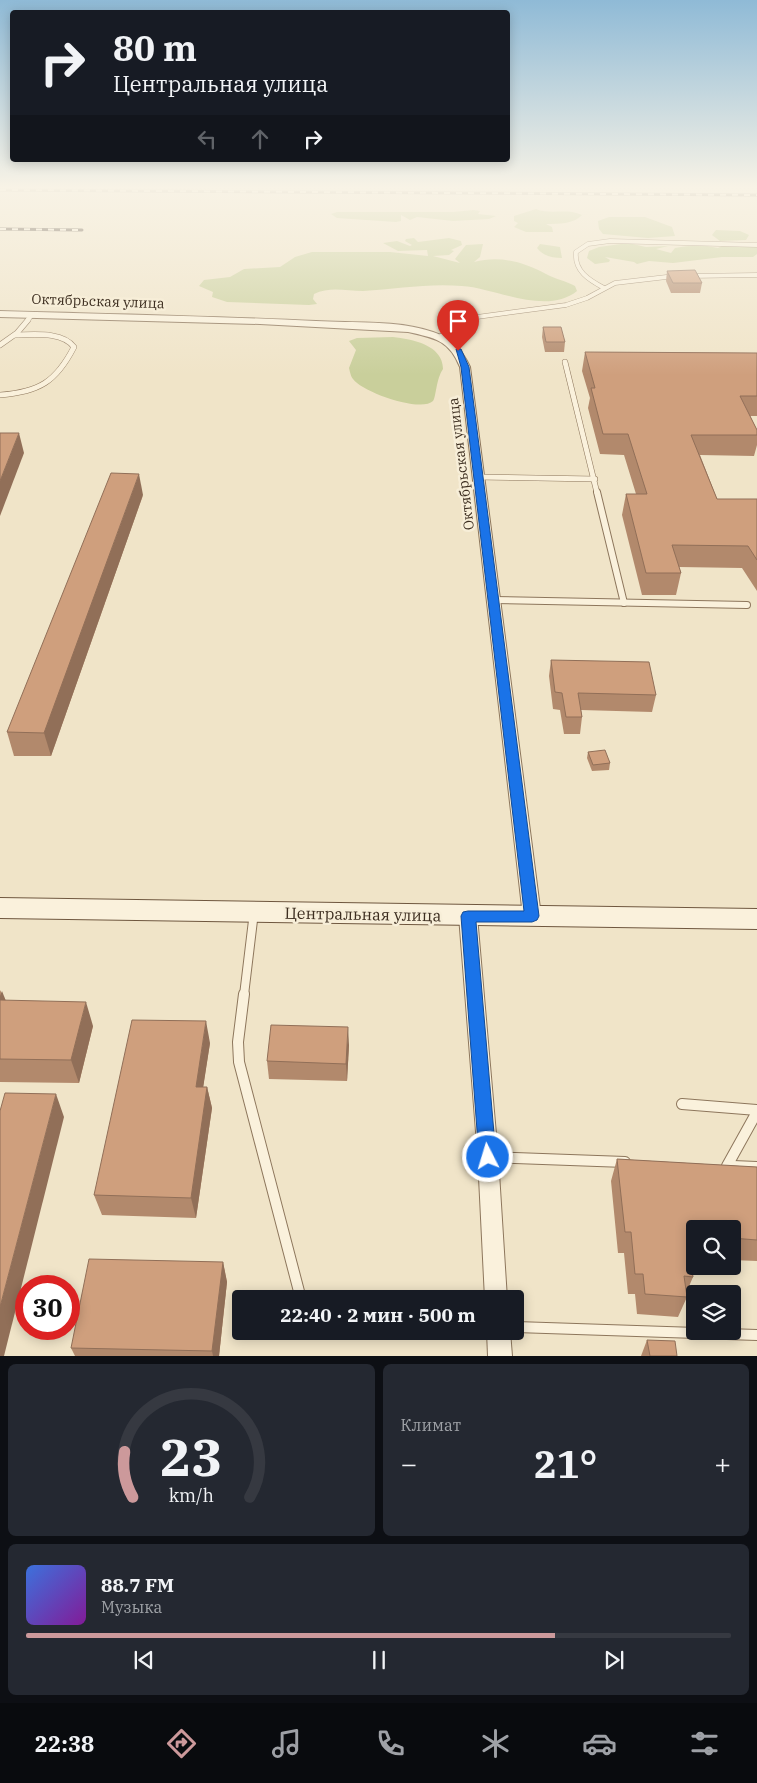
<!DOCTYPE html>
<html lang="ru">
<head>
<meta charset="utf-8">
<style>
  :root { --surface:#171b24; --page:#242831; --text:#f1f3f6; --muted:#9ea1a6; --line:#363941; --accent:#cc999b }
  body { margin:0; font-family:"IBM Plex Serif",serif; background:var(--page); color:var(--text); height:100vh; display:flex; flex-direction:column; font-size:19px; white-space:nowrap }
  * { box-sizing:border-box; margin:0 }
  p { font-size:16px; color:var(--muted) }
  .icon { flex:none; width:28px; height:28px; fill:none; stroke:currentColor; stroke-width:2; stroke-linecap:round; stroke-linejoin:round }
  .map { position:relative; height:1356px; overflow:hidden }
  .panel { display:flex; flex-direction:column; gap:8px; padding:8px; background:#0d0f14; flex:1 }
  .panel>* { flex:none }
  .guide { position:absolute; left:10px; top:10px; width:500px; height:152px; border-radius:5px; box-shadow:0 2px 12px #0003; background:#171b24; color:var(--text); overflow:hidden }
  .tools { position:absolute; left:686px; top:1220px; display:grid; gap:10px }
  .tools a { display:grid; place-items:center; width:55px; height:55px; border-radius:5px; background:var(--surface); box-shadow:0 2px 12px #0003; font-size:25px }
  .speed { position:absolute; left:15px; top:1275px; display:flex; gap:10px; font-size:25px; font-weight:700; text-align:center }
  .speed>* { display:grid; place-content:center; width:65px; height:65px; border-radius:50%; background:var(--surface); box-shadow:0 2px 12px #0003; line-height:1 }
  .speed .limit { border:8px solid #d22; background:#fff; color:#111 }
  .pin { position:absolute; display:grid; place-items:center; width:42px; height:42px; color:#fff; margin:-51px -21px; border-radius:50% 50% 50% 0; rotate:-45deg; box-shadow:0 0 5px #0007 }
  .pin .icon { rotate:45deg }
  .me { position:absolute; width:55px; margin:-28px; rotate:355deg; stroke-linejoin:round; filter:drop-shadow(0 0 4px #0008) }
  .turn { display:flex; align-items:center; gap:18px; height:105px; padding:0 20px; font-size:22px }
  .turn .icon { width:65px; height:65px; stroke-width:2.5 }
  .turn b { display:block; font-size:35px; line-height:42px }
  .lanes { display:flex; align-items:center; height:48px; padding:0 20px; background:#0003; justify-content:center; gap:25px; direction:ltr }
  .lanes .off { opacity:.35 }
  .big { font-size:38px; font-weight:700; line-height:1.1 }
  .panel .tile { flex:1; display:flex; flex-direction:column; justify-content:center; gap:8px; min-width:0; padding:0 18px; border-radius:8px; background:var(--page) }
  .panel .dial { align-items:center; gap:0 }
  .dial svg { height:130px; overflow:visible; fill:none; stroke:var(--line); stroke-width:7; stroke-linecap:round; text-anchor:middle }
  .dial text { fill:var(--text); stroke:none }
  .song { display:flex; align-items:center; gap:15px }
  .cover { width:60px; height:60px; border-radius:8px; background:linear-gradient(135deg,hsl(220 70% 55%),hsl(290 70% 35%)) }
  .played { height:5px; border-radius:2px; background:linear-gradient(90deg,var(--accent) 75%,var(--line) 75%) }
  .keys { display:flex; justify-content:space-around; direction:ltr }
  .heat { display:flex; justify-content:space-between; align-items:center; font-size:28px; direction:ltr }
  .panel .tiles { flex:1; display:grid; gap:8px; grid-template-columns:1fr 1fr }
  .tile:last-child { grid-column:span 2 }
  .trip { position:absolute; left:232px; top:1290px; width:292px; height:50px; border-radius:5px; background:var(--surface); box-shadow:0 2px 12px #0003; font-weight:700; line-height:50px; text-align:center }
  .tab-bar { display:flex; height:80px; justify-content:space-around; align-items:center; background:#090b0e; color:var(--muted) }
  .tab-bar .icon { width:35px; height:35px }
  .tab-bar .current { color:var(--accent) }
  .tab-bar b { font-size:22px; color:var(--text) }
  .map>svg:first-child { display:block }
</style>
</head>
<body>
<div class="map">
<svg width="757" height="1356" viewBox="0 0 757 1356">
  <rect width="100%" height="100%" fill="#f0e4c8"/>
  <g fill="#c9cf9b">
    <path d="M 536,209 C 550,215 567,208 582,215 C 574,224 558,224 546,224 L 552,227 L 553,232 L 526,232 L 514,227 L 518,223 L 514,221 L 514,216 Z"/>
    <path d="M 474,210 L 480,211 L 478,214 L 496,216 L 489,219 L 453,221 L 417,217 L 410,220 L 401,215 L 401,221 L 396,222 L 337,218 L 331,214 L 337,212 L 453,212 Z"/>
    <path d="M 609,217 L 645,217 L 672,227 L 675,236 L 648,238 L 603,234 L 599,229 L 598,221 Z"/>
    <path d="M 716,230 L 740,231 L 749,235 L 746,240 L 720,241 L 712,235 Z"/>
    <path d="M 414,238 L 418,242 L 449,238 L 461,241 L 462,245 L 451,250 L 454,251 L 449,255 L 433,256 L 460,263 L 455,259 L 466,245 L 483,244 L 480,257 L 474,262 C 500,255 523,262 546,274 C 555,279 566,281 575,286 L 577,291 C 546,316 496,288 462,286 C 429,283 396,289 363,291 C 346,291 330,286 314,294 L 313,299 L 317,304 L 309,305 L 227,302 L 212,297 L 213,292 L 199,286 L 204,280 L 230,277 L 244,269 L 280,267 L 295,257 L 312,252 L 390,252 L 428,256 L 427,250 L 398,251 L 383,243 L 397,241 L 410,246 L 412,245 L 405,241 L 406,239 Z"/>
    <path d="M 628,243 L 646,247 L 668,246 L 656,249 L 671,253 L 675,248 C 691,245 703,245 718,248 L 722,246 L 757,246 L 757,254 L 753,257 L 722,257 L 673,263 L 649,261 L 637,264 L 634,262 L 605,257 L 610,260 L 609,262 L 595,264 L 587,258 L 589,251 L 599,247 Z"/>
    <path d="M 540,244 L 560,247 L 562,258 C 553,258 543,256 537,248 Z"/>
    <path d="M 393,337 C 412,339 443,345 443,369 C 436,379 436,398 433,401 C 421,413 362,392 353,379 C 351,377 350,372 349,368 L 356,350 L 349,341 L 357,338 Z"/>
  </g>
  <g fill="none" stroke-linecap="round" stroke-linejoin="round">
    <defs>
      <g id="lane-far4">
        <path d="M 689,276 L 757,275"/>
        <path d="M 604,288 C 589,280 574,271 576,252 L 588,244 L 610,241 L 757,245"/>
        <path d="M 27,321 L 32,315"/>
        <path d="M 470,321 L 477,317 L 566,305 L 587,298 L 615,283 L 675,276"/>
      </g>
      <g id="lane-far3">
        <path d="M 440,337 L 472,320"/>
        <path d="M 0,345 L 17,333 L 28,320"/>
        <path d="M 565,362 L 597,493"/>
        <path d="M 0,395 C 39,392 56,382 74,347 C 62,331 33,335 15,335"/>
        <path d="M 478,477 L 595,479"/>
      </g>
      <g id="lane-far2">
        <path d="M 597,492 L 624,603"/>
        <path d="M 493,600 L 747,605"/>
      </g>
      <path id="lane-far1" d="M 244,995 L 254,912"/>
      <g id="lane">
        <path d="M 244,994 L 238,1042 L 239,1062 L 301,1299"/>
        <path d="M 682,1104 L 757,1110"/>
        <path d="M 491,1157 L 625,1162"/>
        <path d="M 727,1166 L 757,1112"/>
        <path d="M 733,1166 L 757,1167"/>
        <path d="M 516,1327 L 757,1335"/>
      </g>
      <g id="street">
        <path d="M 0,311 C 105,314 211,316 316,321 C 352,323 399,320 433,332 C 453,339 461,348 470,367 L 541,916 L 538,921 L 532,923 L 526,921 L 523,916 L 460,367 C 449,340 435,338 408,332 L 260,324 L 0,317 Z"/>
        <path d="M 468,909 L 474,911 L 477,916 L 498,1157 L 507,1299 L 485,1299 L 478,1157 L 459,916 L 462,911 Z"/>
        <path d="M 487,1331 L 510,1331 L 512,1356 L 488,1356 Z"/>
      </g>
      <path id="secondary" d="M 0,898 L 757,909 L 757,929 L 0,918 Z"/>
    </defs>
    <use href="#lane-far4" stroke="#8d765c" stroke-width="5"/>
    <use href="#lane-far3" stroke="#8d765c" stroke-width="6"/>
    <use href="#lane-far2" stroke="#8d765c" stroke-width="8"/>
    <use href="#lane-far1" stroke="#8d765c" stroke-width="10"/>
    <use href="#lane" stroke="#8d765c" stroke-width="12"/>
    <use href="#street" stroke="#8d765c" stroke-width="2"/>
    <use href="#secondary" stroke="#6f573f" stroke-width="2"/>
    <use href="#lane-far4" stroke="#faf1dc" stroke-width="4"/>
    <use href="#lane-far3" stroke="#faf1dc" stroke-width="5"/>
    <use href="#lane-far2" stroke="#faf1dc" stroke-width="6"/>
    <use href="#lane-far1" stroke="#faf1dc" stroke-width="8"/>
    <use href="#lane" stroke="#faf1dc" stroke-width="10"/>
    <use href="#street" fill="#faf1dc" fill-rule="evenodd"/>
    <use href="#secondary" fill="#faf1dc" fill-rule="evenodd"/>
    <defs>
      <g id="rail">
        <path d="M 0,190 L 757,195"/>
        <path d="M 0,229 L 82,230"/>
      </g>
    </defs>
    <use href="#rail" stroke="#3d2e20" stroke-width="3"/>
    <use href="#rail" stroke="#f7eed8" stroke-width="2" stroke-dasharray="6" stroke-linecap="butt"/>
  </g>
  <g fill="#b2896c">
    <path d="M 667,271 L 702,283 L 700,293 L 671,293 L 666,281 Z"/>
    <path d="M 543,327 L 565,342 L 564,352 L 545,352 L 542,337 Z"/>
    <path d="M 585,352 L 757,353 L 757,416 L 750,416 L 757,430 L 757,445 L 754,456 L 700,455 L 717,499 L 757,499 L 757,591 L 742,568 L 679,567 L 681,573 L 676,595 L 642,595 L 622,515 L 626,494 L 636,494 L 624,455 L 600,454 L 588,408 L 590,398 L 582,371 Z"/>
    <path d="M 143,495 L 51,756 L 14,756 L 7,732 Z"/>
    <path d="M 551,660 L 656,695 L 652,712 L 581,710 L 582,717 L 580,734 L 564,734 L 560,710 L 553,709 L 549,676 Z"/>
    <path d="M 588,752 L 610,763 L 609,770 L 592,771 L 587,758 Z"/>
    <path d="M 0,990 L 6,1001 L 93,1026 L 79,1083 L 0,1082 Z"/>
    <path d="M 210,1043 L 203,1087 L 207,1087 L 212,1108 L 196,1218 L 102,1215 L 94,1195 Z"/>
    <path d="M 349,1045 L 347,1081 L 269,1079 L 267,1061 Z"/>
    <path d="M 617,1159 L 757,1167 L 757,1261 L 732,1260 L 732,1229 L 695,1229 L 695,1257 L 690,1257 L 693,1277 L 687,1291 L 687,1297 L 678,1317 L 637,1314 L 635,1294 L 628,1294 L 624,1253 L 618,1253 L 611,1181 Z"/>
    <path d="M 223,1262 L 227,1282 L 219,1356 L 75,1356 L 71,1348 Z"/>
    <path d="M 647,1340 L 677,1356 L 641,1356 Z"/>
  </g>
  <g fill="#916f58">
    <path d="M 19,433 L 24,453 L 0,516 L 0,481 Z"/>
    <path d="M 139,474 L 143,495 L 51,756 L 44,733 Z"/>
    <path d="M 2,991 L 11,1014 L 0,1004 L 0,996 Z"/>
    <path d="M 86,1002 L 93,1026 L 79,1083 L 71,1060 Z"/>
    <path d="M 206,1021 L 210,1043 L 200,1108 L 196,1087 Z"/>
    <path d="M 348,1027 L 349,1045 L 347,1081 L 346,1064 Z"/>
    <path d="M 207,1087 L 212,1108 L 196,1218 L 191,1198 Z"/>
    <path d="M 56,1094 L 64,1117 L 4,1356 L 0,1356 L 0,1307 Z"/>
    <path d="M 223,1262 L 227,1282 L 219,1356 L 213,1356 L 212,1351 Z"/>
  </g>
  <g fill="#cf9f7d" stroke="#916f58">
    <path d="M 695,270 L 702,283 L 673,283 L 667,271 Z"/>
    <path d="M 543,327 L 561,327 L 565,342 L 546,342 Z"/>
    <path d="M 585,352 L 757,353 L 757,396 L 740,396 L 757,430 L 757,435 L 691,435 L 717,499 L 757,499 L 757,560 L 748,546 L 672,545 L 681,573 L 646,573 L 626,494 L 647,494 L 628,434 L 603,434 L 591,388 L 595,388 Z"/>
    <path d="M 0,433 L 19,433 L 0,481 Z"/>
    <path d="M 111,473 L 139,474 L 44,733 L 7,732 Z"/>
    <path d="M 551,660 L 649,662 L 656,695 L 578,693 L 582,717 L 566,717 L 562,693 L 555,692 Z"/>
    <path d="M 605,750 L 610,763 L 593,765 L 588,752 Z"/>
    <path d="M 0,1000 L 86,1002 L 71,1060 L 0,1059 Z"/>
    <path d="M 132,1020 L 206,1021 L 196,1087 L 207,1087 L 191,1198 L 94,1195 Z"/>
    <path d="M 271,1025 L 348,1027 L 346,1064 L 267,1061 Z"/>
    <path d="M 5,1093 L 56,1094 L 0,1307 L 0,1111 Z"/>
    <path d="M 617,1159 L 757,1167 L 757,1240 L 732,1238 L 732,1229 L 695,1229 L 695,1236 L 687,1236 L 693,1277 L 684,1276 L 687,1297 L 645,1294 L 643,1274 L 635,1274 L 631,1232 L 625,1232 Z"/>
    <path d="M 89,1259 L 223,1262 L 212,1351 L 71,1348 Z"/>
    <path d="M 647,1340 L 675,1341 L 677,1356 L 650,1356 Z"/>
  </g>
  <linearGradient id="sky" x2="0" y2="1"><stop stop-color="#8fbad6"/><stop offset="0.5" stop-color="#f8f3e6"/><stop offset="1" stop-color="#f8f3e6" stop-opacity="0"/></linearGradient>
  <rect width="757" height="375" fill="url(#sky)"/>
  <path fill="#1a73e8" stroke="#114b97" d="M 456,349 L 461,349 L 469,367 L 539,916 L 537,920 L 532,922 L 476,922 L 496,1157 L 494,1163 L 488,1165 L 482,1163 L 479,1157 L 461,916 L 463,912 L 468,911 L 524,911 L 461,367 Z"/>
  <g text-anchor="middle" stroke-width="5" stroke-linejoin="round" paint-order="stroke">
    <g font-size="14" fill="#3d2e20" stroke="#f7eed8">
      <text transform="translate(98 301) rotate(2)" y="5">Октябрьская улица</text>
      <text transform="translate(461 464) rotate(-97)" y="5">Октябрьская улица</text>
    </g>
    <g font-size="16" fill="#3d2e20" stroke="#f7eed8">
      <text transform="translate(363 914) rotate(1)" y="6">Центральная улица</text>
    </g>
  </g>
</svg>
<div class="tools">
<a><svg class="icon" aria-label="search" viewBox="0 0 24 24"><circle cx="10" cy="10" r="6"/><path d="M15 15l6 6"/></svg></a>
<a><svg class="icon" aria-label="layers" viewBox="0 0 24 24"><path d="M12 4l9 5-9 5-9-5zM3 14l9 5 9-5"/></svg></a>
</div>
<div class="speed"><div class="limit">30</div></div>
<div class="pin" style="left:458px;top:351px;background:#d93025"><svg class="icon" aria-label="arrive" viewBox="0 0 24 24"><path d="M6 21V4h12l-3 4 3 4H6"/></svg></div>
<svg class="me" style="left:488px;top:1157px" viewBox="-20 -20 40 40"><circle r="17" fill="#1a73e8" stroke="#fff" stroke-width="3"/><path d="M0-11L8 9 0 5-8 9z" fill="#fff"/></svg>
<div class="trip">22:40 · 2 мин · 500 m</div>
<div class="guide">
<div class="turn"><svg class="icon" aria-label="right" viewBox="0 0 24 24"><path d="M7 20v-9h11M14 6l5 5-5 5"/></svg><div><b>80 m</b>Центральная улица</div></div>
<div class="lanes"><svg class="icon off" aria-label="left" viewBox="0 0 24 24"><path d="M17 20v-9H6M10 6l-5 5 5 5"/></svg><svg class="icon off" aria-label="ahead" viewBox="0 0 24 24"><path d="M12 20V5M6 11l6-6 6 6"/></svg><svg class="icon" aria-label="right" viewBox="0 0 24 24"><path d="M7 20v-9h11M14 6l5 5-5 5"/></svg></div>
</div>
</div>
<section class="panel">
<div class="tiles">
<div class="tile dial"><svg viewBox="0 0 100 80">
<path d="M14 69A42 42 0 1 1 86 69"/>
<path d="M14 69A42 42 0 0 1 9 41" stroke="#cc999b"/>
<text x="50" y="56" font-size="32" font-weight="700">23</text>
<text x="50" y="72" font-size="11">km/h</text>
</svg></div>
<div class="tile"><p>Климат</p>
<div class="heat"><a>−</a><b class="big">21°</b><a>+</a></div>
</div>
<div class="tile">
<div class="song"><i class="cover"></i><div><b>88.7 FM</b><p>Музыка</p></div></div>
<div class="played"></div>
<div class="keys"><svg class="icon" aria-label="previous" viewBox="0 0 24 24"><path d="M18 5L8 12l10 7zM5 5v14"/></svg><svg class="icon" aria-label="pause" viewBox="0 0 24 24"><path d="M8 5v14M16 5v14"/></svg><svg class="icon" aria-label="next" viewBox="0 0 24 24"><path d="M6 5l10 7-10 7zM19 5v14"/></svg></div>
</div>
</div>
</section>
<nav class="tab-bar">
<b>22:38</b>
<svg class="icon current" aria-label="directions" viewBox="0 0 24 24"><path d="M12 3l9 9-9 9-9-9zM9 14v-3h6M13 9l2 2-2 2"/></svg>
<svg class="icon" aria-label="music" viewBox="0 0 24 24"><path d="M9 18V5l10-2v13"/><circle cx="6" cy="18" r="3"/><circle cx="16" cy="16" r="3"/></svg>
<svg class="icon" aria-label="phone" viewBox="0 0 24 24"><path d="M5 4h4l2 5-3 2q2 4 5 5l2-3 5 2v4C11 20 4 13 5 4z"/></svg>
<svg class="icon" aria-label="climate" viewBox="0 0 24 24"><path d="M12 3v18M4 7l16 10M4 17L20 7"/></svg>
<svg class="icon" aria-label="car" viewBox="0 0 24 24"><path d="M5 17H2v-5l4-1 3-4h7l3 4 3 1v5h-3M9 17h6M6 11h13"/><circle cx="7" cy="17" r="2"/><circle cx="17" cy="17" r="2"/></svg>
<svg class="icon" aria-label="filters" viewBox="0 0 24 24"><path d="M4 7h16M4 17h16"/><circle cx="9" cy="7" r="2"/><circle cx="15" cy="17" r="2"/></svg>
</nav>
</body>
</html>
